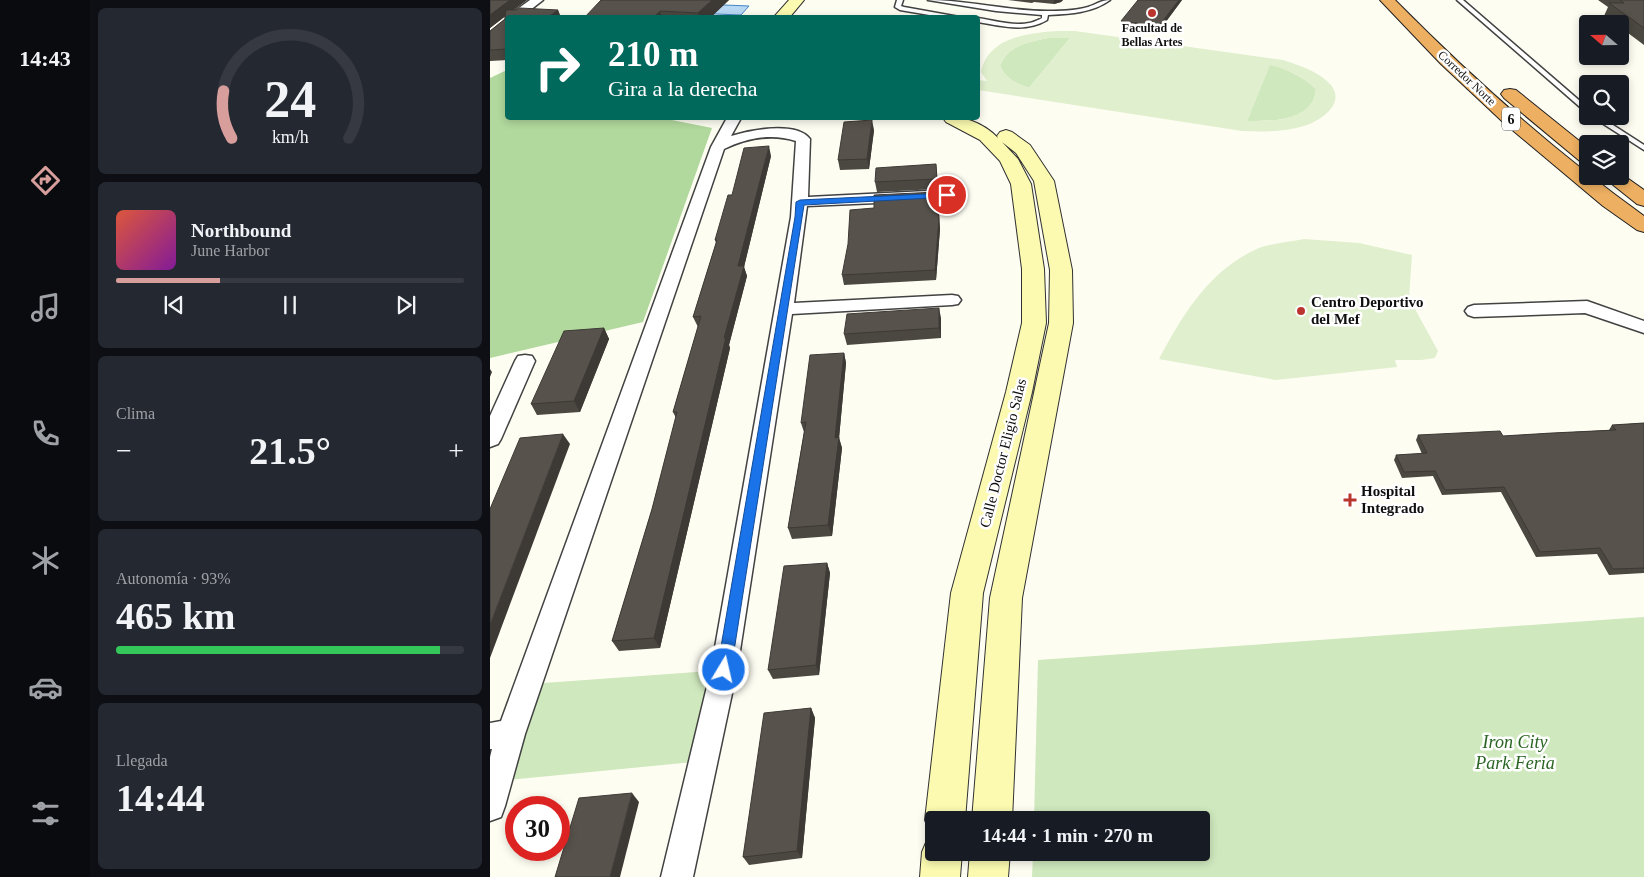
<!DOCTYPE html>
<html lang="es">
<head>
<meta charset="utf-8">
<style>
  :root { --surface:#171b24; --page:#242831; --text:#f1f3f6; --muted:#9ea1a6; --line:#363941; --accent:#d89e9c }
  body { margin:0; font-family:Georgia,serif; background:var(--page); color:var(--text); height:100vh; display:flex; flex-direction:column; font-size:19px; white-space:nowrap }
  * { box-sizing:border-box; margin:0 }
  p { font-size:16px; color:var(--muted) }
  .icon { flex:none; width:28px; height:28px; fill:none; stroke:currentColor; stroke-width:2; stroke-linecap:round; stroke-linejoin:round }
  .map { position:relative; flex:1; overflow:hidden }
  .drawer { display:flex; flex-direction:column; gap:8px; padding:8px; background:#0d0f14; width:400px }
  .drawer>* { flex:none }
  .guide { position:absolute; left:15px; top:15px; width:475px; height:105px; border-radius:5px; box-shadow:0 2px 8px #0003; background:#00695c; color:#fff; overflow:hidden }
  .needle { width:32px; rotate:290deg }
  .buttons { position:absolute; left:1089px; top:15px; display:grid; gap:10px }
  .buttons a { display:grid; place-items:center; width:50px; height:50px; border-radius:5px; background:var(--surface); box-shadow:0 2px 8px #0003; font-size:25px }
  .speed { position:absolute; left:15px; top:796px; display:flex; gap:10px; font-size:25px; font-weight:700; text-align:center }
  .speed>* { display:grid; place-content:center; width:65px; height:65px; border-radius:50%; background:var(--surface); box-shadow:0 2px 8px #0003; line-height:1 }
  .speed .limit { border:8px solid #d22; background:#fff; color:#111 }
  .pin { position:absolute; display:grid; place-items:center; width:42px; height:42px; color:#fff; margin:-21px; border:2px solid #fff; border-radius:50%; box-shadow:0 1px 5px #0007 }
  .me { position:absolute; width:55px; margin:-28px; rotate:9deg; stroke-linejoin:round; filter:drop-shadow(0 0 4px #0008) }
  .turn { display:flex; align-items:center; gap:18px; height:105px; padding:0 20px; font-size:22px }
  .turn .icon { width:65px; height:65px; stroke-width:2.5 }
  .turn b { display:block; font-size:35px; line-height:42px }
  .big { font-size:38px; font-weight:700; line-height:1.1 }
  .drawer .tile { flex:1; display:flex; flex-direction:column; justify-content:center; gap:8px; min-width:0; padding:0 18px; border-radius:8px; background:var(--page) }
  .drawer .dial { align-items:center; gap:0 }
  .dial svg { height:130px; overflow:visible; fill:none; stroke:var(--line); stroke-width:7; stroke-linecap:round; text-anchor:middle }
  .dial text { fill:var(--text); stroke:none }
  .song { display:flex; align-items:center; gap:15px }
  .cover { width:60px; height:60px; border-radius:8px; background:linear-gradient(135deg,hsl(10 70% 55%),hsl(290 70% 35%)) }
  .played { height:5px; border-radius:2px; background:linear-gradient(90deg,var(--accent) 30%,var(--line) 30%) }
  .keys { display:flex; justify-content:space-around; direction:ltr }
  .heat { display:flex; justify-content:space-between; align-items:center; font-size:28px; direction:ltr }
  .charge { height:8px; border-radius:4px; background:linear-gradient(90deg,#34c759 93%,var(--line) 0) }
  .trip { position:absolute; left:435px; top:811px; width:285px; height:50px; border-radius:5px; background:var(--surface); box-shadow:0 2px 8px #0003; font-weight:700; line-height:50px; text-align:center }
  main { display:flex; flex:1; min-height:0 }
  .tabs { display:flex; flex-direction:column; width:90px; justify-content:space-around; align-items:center; background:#090b0e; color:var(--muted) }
  .tabs .icon { width:35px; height:35px }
  .tabs .active { color:var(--accent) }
  .tabs b { font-size:22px; color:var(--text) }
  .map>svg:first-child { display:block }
</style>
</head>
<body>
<main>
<nav class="tabs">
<b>14:43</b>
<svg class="icon active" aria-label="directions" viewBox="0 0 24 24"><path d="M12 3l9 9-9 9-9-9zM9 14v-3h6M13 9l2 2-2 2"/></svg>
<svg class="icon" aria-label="music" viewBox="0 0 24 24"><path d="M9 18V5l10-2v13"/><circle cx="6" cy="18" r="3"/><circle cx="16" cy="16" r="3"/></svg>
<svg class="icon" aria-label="phone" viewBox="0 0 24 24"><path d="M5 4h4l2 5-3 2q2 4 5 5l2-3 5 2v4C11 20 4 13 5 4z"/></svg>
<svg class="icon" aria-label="climate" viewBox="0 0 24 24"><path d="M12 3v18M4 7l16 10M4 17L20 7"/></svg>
<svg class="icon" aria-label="car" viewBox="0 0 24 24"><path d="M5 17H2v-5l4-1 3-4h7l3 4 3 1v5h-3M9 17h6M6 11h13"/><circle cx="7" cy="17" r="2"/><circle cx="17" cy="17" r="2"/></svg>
<svg class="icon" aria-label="filters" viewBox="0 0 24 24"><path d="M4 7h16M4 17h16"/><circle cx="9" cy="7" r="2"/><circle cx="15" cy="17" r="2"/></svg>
</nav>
<section class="drawer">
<div class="tile dial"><svg viewBox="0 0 100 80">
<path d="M14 69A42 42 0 1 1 86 69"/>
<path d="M14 69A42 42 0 0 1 9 40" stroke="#d89e9c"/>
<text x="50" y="56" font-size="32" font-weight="700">24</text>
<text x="50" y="72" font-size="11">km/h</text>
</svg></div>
<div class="tile">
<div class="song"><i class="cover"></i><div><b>Northbound</b><p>June Harbor</p></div></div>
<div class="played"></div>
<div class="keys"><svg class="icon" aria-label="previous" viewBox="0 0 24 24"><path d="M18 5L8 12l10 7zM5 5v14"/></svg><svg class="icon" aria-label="pause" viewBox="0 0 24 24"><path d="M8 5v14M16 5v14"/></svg><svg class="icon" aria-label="next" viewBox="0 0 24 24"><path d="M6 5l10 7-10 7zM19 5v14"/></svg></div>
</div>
<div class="tile"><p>Clima</p>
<div class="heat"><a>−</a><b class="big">21.5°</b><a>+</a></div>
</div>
<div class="tile"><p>Autonomía · 93%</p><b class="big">465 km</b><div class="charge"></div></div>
<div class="tile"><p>Llegada</p><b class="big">14:44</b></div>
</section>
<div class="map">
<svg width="1154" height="877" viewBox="0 0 1154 877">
  <rect width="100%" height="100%" fill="#fefdf2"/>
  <g fill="#cfe8bd">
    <path d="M 558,38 L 580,38 L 539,88 C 526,83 515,79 510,65 C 519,45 538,42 558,38 Z"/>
    <path d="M 780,64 C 798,70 813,76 826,89 C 824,122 781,121 757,121 Z"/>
    <path d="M 1154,617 L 1154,877 L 542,877 L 543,853 L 711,852 L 711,820 L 544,820 L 548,660 Z"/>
    <path d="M 234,670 L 214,761 L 8,781 L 40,684 Z"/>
  </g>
  <path fill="#b1d89d" d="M 17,70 L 18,118 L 172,118 L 222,128 L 153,322 L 0,358 L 0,78 Z"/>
  <g fill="#e0efce" fill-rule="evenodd">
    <path d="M 568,31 L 585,31 L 793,60 C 809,65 830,72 841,85 C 856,104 830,121 814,126 C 793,132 773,132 752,131 L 488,90 L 488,80 L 497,81 L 491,72 C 498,37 538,33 568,31 ZM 558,38 L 580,38 L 539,88 C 526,83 515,79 510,65 C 519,45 539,42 558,38 ZM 780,65 C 798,69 813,76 826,89 C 824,122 781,121 757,121 Z"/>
    <path d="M 814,239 L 869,243 L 922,255 L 919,298 L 948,351 L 945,358 L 931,360 L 905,360 L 907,367 L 786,380 L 669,359 C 693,314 720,269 769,248 C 783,243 800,242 814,239 Z"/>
  </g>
  <path fill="#b9d8f3" stroke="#4385c7" d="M 210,4 L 259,6 L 251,15 L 201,13 Z"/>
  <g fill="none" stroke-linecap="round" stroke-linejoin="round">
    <defs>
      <g id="lane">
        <path d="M 407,0 L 413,0 L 411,6 L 414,7 L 475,18 L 457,18 L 410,10 L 405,7 Z"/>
        <path d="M 438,0 C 478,0 517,11 557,11 C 570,11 585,11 598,7 C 607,4 611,0 620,0 C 602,13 579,14 558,15 L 557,20 C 535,33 512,26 488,22 L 488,18 C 509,21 532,30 552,18 L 552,15 L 506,11 Z"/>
        <path d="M 967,0 L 973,0 L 1098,108 L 1098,114 Z"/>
        <path d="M 1101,116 L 1109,116 L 1154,145 L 1154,150 Z"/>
      </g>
      <g id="street">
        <path d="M 40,0 L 53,0 L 30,18 L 18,18 L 18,20 L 16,18 L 18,16 Z"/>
        <path d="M 237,118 L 251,118 L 241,136 C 260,130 306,121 320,139 L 318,197 L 457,190 L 463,192 L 465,195 L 463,198 L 457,200 L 317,206 L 304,303 L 462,295 L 468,296 L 471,300 L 468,304 L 462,305 L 302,314 L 247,670 L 203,877 L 171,877 L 221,670 L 301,217 L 306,141 C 281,133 257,138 234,149 L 35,734 L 15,806 L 11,817 L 0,821 L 0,757 L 2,749 L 0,749 L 0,723 L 11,721 L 221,147 Z"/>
        <path d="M 1097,301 L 1154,321 L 1154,333 L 1095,313 L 984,317 L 978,315 L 975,311 L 978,307 L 984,305 Z"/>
        <path d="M 35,355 L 42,356 L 45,361 L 11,439 L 8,444 L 0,447 L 0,416 L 25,361 L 28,356 Z"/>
      </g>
      <g id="secondary">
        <path d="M 299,0 L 314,0 L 299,18 L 283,18 Z"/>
        <path d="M 453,118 C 473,115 494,123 508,138 L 507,136 L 510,132 L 516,130 L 522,132 L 540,145 L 564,181 L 582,270 L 583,323 L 532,598 L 522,820 L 482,820 L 500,598 L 559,323 L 560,270 L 544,181 L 526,153 L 512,142 L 528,159 L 541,184 L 554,269 L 556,323 L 542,392 L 493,593 L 475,820 L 444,820 L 444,835 L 441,834 L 435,820 L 461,593 L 516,392 L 532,323 L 532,269 L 521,184 L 510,161 L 490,140 L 456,122 Z"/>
        <path d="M 444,835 L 444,852 L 472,852 L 470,877 L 430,877 L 432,852 L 438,838 Z"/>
        <path d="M 480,852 L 520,852 L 518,877 L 478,877 Z"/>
      </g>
      <g id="highway">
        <path d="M 890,0 L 905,0 C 983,79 1065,152 1154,216 L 1154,232 L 1147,230 L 1113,206 L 1014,123 L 951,64 Z"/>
        <path d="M 1020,89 L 1026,90 L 1098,148 L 1098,164 L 1091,162 L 1014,98 L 1011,94 L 1014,90 Z"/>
        <path d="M 1130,173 L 1154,190 L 1154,206 L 1147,204 L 1112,176 L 1130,176 Z"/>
      </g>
    </defs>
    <use href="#lane" stroke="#424242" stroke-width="3"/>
    <use href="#street" stroke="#424242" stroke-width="3"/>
    <use href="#secondary" stroke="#313131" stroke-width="2"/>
    <use href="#highway" stroke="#202020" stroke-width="2"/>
    <use href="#lane" fill="#fff" fill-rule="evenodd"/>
    <use href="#street" fill="#fff" fill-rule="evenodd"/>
    <use href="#secondary" fill="#fbfab0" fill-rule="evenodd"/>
    <use href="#highway" fill="#edaf61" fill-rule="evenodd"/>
  </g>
  <g fill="#4b4741">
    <path d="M 0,0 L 37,0 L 23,10 L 68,10 L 71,18 L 18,18 L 18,60 L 0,61 L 0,31 L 15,19 L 15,16 L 0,28 Z"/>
    <path d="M 239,0 L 220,18 L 94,18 Z"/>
    <path d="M 518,0 L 573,0 L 571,2 L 564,4 L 544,2 L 542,3 Z"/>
    <path d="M 692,0 L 669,31 L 631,25 L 631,21 Z"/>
    <path d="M 1108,0 L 1154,0 L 1154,45 L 1130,27 L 1130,24 L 1125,24 L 1114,16 L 1118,7 Z"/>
    <path d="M 384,130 L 379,169 L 350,170 L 348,160 Z"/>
    <path d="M 281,156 L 254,267 L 257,276 L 239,345 L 240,348 L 170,648 L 129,651 L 122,641 L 162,509 L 186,418 L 183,412 L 208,327 L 203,317 L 226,243 L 225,240 L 242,195 Z"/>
    <path d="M 446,164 L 448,189 L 387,192 L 385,182 Z"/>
    <path d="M 447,192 L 450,229 L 446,280 L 354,285 L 352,275 L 384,208 Z"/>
    <path d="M 451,318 L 451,338 L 357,345 L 354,334 Z"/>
    <path d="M 114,328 L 119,339 L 90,412 L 47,415 L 41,404 Z"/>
    <path d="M 354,353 L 356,363 L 349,438 L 352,448 L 342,536 L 302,539 L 298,528 L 314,432 L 311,423 Z"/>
    <path d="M 1154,423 L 1154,573 L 1119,575 L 1107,554 L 1046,557 L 1011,492 L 952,495 L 943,476 L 912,478 L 904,460 L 906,455 L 932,454 L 926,440 L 928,435 L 1013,436 L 1119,430 L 1122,425 Z"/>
    <path d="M 337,563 L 340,573 L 329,675 L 283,679 L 278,670 Z"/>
    <path d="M 321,708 L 325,718 L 312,858 L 259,865 L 253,857 Z"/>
  </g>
  <g fill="#3d3935">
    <path d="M 20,0 L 37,0 L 0,28 L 0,15 Z"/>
    <path d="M 222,0 L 239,0 L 220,18 L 210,18 L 208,13 Z"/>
    <path d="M 564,0 L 573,0 L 571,2 L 564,4 Z"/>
    <path d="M 689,0 L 692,0 L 669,31 L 669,26 Z"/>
    <path d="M 68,10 L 71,18 L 57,18 Z"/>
    <path d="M 170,11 L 172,18 L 163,18 Z"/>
    <path d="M 382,120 L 384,130 L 379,169 L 377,159 Z"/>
    <path d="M 279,146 L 281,156 L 254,267 L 257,276 L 239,345 L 240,348 L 170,648 L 164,638 L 234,338 L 248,266 Z"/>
    <path d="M 447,192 L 450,229 L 446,280 L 445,270 Z"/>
    <path d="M 449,308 L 451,318 L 451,338 L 449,328 Z"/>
    <path d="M 114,328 L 119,339 L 90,412 L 84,401 Z"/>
    <path d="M 354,353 L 356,363 L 349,438 L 352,448 L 342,536 L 338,525 L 345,438 Z"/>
    <path d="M 0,369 L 2,372 L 0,377 Z"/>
    <path d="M 73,434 L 80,444 L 0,658 L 0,625 Z"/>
    <path d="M 337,563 L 340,573 L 329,675 L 326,665 Z"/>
    <path d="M 321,708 L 325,718 L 312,858 L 307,851 Z"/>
    <path d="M 142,793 L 149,802 L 130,877 L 120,877 Z"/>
  </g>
  <g fill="#57524c" stroke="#3d3935">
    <path d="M 0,0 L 20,0 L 0,15 Z"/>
    <path d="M 111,0 L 222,0 L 208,13 L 170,11 L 163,18 L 94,18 Z"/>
    <path d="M 648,0 L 689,0 L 669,26 L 631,21 Z"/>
    <path d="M 1130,0 L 1154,0 L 1154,28 L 1119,3 L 1134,3 Z"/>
    <path d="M 30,8 L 68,10 L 57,18 L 18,18 L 18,49 L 0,50 L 0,31 L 15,19 L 16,10 L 26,10 Z"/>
    <path d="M 382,120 L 377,159 L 348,160 L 354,122 Z"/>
    <path d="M 279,146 L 248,266 L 254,266 L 234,338 L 236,337 L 164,638 L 122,641 L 162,509 L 187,412 L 183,412 L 211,316 L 203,317 L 227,240 L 225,240 L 238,195 L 242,195 L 254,148 Z"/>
    <path d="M 446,164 L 447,179 L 385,182 L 386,168 Z"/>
    <path d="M 447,192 L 449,218 L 445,270 L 352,275 L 358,244 L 360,210 L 384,208 L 384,195 Z"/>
    <path d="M 449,308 L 449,328 L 354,334 L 357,314 Z"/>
    <path d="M 114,328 L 84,401 L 41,404 L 74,331 Z"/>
    <path d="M 354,353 L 345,438 L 349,437 L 338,525 L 298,528 L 316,422 L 311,423 L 320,355 Z"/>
    <path d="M 1154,423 L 1154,568 L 1123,569 L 1110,548 L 1050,552 L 1014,487 L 955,490 L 945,471 L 914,472 L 906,455 L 937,453 L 928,435 L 1010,431 L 1013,436 L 1062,433 L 1126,430 L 1122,425 Z"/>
    <path d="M 73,434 L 0,625 L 0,509 L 30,438 Z"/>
    <path d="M 337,563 L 326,665 L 278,670 L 294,566 Z"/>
    <path d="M 321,708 L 307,851 L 253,857 L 274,713 Z"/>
    <path d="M 142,793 L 120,877 L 65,877 L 89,798 Z"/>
  </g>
  <path fill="#1a73e8" stroke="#114b97" d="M 457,193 L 462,195 L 460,197 L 314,205 L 241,670 L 239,674 L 234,676 L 229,674 L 227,670 L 305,217 L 306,202 L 310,200 Z"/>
  <g fill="#b9352d" stroke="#fff" stroke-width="2">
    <circle cx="662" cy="13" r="5"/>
    <circle cx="811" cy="311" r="5"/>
    <path d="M857.5 492.5h5v5h5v5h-5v5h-5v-5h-5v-5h5z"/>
  </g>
  <g text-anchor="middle" stroke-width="5" stroke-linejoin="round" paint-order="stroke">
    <g font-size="12" font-weight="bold" fill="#0f0f0f" stroke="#fff">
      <text x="662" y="32">Facultad de<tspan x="662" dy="14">Bellas Artes</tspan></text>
    </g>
    <g font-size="12" fill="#0f0f0f" stroke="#fff">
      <text transform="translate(977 78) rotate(43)" y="4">Corredor Norte</text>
    </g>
    <rect fill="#fff" stroke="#575757" stroke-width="1" x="1012" y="107.5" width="18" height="23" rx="4"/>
    <g font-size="14" font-weight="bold" fill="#0f0f0f">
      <text x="1021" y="124">6</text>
    </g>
    <g font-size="15" font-weight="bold" fill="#0f0f0f" stroke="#fff" text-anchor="start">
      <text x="821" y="307">Centro Deportivo<tspan x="821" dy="17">del Mef</tspan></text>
      <text x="871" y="496">Hospital<tspan x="871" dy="17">Integrado</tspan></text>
    </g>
    <g font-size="15" fill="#0f0f0f" stroke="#fff">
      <text transform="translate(513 453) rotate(-76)" y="5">Calle Doctor Eligio Salas</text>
    </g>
    <g font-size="18" font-style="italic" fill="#296422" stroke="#fff">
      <text x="1025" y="748">Iron City<tspan x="1025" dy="21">Park Feria</tspan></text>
    </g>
  </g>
</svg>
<div class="buttons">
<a><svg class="needle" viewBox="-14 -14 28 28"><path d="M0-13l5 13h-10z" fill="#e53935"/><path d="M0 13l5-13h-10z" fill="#9ea1a6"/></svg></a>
<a><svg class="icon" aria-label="search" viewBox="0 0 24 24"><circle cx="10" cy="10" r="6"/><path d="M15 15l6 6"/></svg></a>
<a><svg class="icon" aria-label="layers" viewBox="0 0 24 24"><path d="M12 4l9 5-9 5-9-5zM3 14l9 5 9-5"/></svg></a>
</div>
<div class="speed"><div class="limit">30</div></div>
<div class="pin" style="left:457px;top:195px;background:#d93025"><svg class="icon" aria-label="arrive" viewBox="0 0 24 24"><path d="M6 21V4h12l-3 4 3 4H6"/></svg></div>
<svg class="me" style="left:234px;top:670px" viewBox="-20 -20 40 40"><circle r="17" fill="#1a73e8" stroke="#fff" stroke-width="3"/><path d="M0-11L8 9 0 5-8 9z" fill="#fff"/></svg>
<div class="trip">14:44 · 1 min · 270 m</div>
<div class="guide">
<div class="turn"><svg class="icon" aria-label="right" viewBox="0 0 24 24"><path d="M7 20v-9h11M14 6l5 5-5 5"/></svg><div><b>210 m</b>Gira a la derecha</div></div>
</div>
</div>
</main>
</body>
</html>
